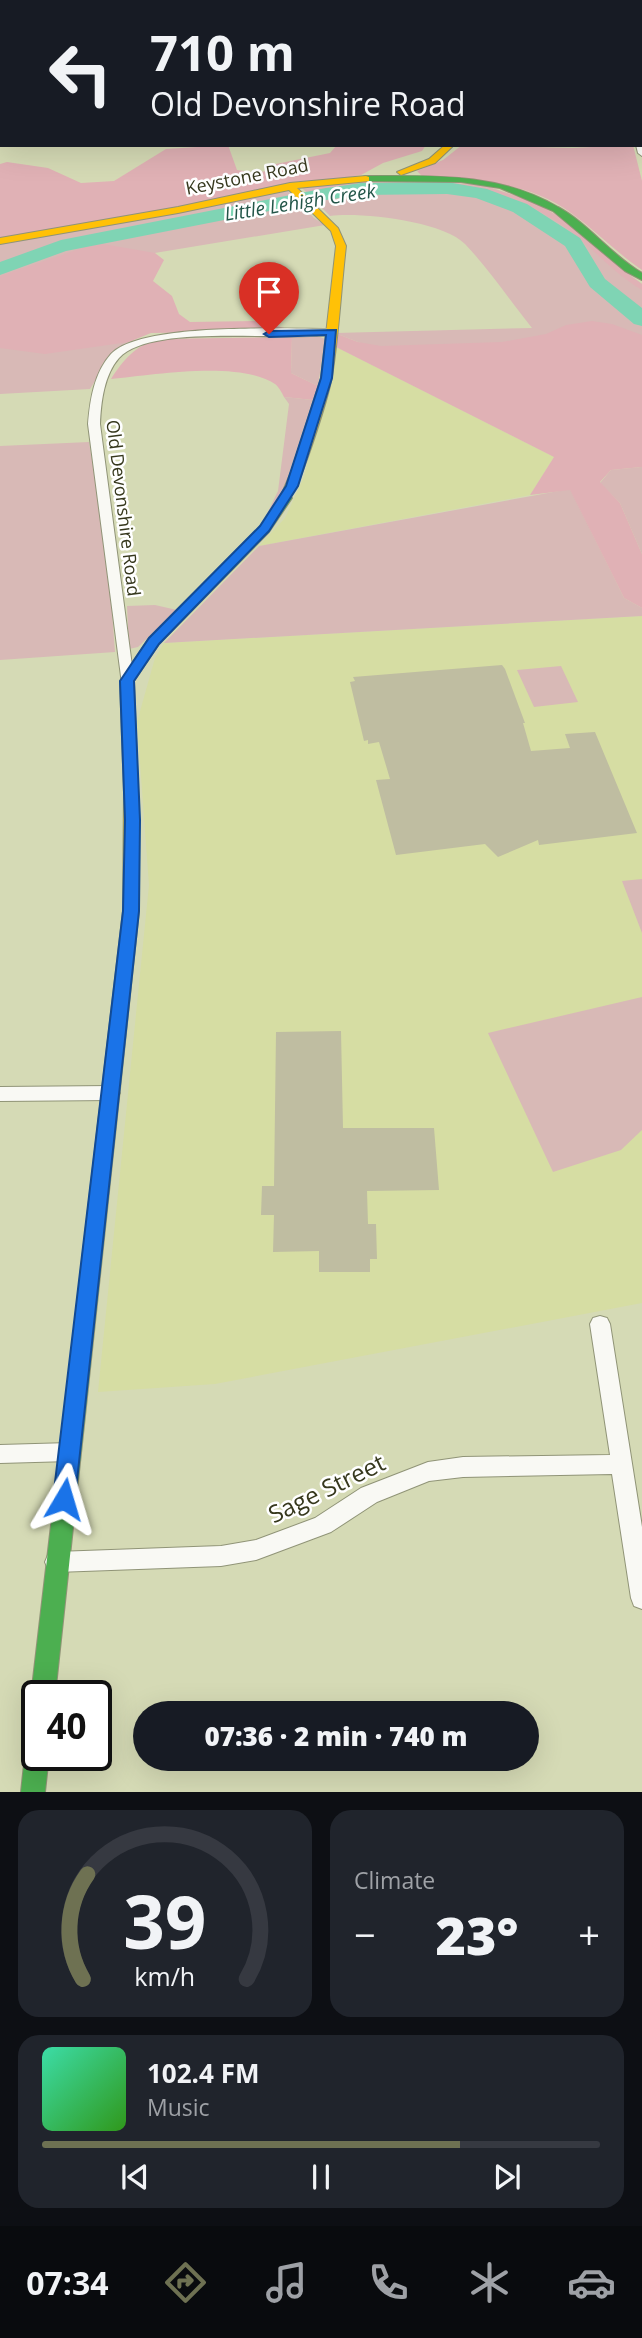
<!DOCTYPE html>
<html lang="en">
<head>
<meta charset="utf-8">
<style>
  :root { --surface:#171b24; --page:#20242c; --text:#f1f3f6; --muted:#9ea1a6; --line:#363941; --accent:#6e7152 }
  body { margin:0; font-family:"Open Sans",sans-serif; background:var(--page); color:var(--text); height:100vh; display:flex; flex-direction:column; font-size:26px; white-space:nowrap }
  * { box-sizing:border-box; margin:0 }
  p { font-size:23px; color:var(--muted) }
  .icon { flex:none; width:38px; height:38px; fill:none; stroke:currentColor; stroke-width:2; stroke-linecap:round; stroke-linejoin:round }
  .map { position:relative; height:1792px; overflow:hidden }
  .sheet { display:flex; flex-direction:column; gap:18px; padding:18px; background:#0d0f14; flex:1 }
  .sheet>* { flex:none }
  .top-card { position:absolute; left:0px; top:0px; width:642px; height:147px; box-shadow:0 7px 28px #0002; background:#171b24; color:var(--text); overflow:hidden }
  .speed { position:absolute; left:21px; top:1680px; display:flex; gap:14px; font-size:35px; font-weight:700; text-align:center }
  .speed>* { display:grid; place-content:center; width:91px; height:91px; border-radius:50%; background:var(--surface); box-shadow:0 7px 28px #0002; line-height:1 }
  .speed .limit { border:4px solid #111; border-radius:10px; background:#fff; color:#111 }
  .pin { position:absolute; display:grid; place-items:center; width:60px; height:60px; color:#fff; margin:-72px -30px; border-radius:50% 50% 50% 0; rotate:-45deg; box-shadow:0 0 7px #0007 }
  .pin .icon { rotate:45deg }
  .me { position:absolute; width:77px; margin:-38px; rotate:7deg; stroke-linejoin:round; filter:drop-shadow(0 0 5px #0008) }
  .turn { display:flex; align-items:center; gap:24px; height:147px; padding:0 35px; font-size:32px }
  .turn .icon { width:91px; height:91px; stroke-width:2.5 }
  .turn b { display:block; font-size:49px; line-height:60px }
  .big { font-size:52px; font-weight:800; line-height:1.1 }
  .sheet .card { flex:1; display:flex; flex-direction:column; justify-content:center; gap:10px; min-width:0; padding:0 24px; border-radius:21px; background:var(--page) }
  .sheet .dial { align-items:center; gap:0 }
  .dial svg { height:182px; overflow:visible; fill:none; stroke:var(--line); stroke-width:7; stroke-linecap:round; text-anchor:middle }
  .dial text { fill:var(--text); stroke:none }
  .song { display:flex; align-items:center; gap:21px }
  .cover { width:84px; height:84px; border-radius:10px; background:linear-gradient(135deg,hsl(160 70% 55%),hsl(110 70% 35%)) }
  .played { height:7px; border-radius:4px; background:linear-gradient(90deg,var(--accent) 75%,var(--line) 75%) }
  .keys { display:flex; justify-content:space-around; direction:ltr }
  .heat { display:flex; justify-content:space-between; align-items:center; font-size:38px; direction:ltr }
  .sheet .tiles { flex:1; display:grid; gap:18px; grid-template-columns:1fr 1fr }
  .card:last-child { grid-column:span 2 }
  .trip { position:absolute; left:133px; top:1701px; width:406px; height:70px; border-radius:35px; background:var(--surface); box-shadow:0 7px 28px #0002; font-weight:800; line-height:70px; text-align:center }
  .tab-bar { display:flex; height:112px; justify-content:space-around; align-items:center; background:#090b0e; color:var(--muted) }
  .tab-bar .icon { width:49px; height:49px }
  .tab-bar .on { color:var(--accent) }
  .tab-bar b { font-size:32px; color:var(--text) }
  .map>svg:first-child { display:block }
</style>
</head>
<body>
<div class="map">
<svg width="642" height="1792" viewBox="0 0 642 1792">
  <rect width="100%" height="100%" fill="#d5dab5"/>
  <g fill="#d6dda3">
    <path d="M 334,346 L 554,457 L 530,495 L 259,546 L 285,518 L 304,477 L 327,387 Z"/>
    <path d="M 642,616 L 642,1303 L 215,1384 L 98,1392 L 149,885 L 137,722 L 155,658 L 164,643 Z"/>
  </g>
  <g fill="#d8b9b6">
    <path d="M 0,0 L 217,0 L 2,2 L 0,126 Z"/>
    <path d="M 356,181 L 481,184 L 536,203 L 642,284 L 642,453 L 335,333 L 532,328 C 510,301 489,269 465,244 C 442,221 361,212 330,216 L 301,187 Z"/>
    <path d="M 288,191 L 314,218 L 325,225 L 100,262 L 129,342 C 106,356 104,368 90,389 L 0,394 L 0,244 Z"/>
    <path d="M 313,334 L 325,339 L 318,386 L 291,373 L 292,337 Z"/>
    <path d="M 284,397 L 313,400 L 284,489 L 265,518 L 278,491 L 289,404 Z"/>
    <path d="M 89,442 L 108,557 L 115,652 L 0,660 L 0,446 Z"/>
    <path d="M 642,467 L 642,554 L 620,503 L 600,483 L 611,470 Z"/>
    <path d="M 570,489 L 624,598 L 642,608 L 642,616 L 164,643 L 259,546 Z"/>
    <path d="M 155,605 L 177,610 L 138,647 L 129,649 L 127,606 Z"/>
    <path d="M 561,666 L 578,702 L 534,707 L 517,670 Z"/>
    <path d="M 642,879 L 642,933 L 622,881 Z"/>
    <path d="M 642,997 L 642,1130 L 621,1150 L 553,1172 L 488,1033 Z"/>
  </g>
  <g fill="#e0b1b5">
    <path d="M 228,145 L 237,170 L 256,173 L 271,170 L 271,165 L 330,153 L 337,145 L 426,145 L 422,151 L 383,163 L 361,175 L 0,239 L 0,164 L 7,162 L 48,168 L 81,183 L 114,181 L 166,149 Z"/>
    <path d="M 462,145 L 572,148 L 633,145 L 642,181 L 642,270 C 617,253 596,231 571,213 C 528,181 473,180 422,176 L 417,171 L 443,160 Z"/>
    <path d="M 409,180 C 472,182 530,190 580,232 C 601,250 619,269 642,284 L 642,290 C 611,272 589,243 559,223 C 472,168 402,183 306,192 C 337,178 376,181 409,180 Z"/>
    <path d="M 97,243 L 155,253 L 164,260 L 153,281 L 172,296 L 179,314 L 190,322 L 261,321 L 294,331 L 151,333 L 129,342 L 45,354 L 0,348 L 0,276 Z"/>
    <path d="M 592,321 L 612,324 L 642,335 L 642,467 L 611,470 L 600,482 L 620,503 L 642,554 L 642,608 L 624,598 L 570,490 L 530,495 L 554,457 L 334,346 L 335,333 L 358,342 L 381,346 L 502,342 L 546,334 L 566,325 Z"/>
    <path d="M 292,337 L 291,373 L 318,386 L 313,400 L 284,397 C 282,393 279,387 275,384 C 239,360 152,375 111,379 C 124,359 135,346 158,339 Z"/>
  </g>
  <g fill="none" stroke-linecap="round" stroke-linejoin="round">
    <path fill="#7fd4b4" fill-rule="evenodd" d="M 447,182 L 487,189 L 527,204 L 580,238 L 605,279 L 642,308 L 642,326 L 634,324 L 590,287 L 565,246 L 513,212 L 476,198 L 447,194 L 361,195 L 326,200 L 66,251 L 0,275 L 0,262 L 61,240 L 326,188 L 361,183 Z"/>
  </g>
  <g fill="#bfbda1">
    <path d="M 502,665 L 505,669 L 525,723 L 523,723 L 531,751 L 570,748 L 565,734 L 595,732 L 637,833 L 539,845 L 538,840 L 498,857 L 485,844 L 396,855 L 376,780 L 390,779 L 379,742 L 368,744 L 368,740 L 364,741 L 350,682 L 355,681 L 353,677 Z"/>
    <path d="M 341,1031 L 343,1128 L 434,1128 L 439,1190 L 367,1191 L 368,1224 L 376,1224 L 377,1259 L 370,1259 L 370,1272 L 319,1272 L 319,1251 L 273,1252 L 274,1215 L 261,1215 L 262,1186 L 274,1186 L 276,1032 Z"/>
  </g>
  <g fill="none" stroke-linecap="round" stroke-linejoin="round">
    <defs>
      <g id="street">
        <path d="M 630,0 L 638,0 L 639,2 L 632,2 Z"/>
        <path d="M 640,143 L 642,143 L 642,156 L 638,153 L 636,145 L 640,145 Z"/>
        <path d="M 332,329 L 337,332 L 336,334 C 286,343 153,322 119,358 C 104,375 101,402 100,424 L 134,681 L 127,685 L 122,684 L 88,424 C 90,400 94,373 111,354 C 141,322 286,329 332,329 Z"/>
        <path d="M 111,1086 L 117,1088 L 120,1093 L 117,1098 L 111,1100 L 0,1101 L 0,1087 Z"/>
        <path d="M 600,1316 L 607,1318 L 610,1324 L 642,1527 L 642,1609 L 634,1606 L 631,1598 L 612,1474 L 463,1477 L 429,1481 L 377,1502 L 331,1532 L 256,1560 L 221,1566 L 56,1572 L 48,1569 L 45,1562 L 48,1555 L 56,1552 L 221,1546 L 256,1540 L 315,1518 L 361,1488 L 428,1462 L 463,1457 L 610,1455 L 590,1324 L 593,1318 Z"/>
        <path d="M 70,1443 L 77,1445 L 81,1452 L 77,1459 L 70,1461 L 0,1463 L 0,1445 Z"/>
      </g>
      <g id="fast">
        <path d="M 366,176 C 433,176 498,172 558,207 C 589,224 611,255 642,273 L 642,280 L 625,271 L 553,211 L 500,188 L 461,182 L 363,181 L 363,177 Z"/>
        <path d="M 286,494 L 292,498 L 269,532 L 159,644 L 134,681 L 138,792 L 131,797 L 126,795 L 124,792 L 120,681 L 149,638 L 261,526 L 282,495 Z"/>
        <path d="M 110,1091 L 116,1093 L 119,1098 L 55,1696 L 37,1696 L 37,1705 L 31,1696 L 101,1098 L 104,1093 Z"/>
        <path d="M 37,1743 L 37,1755 L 49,1755 L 45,1792 L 21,1792 L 25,1755 L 29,1747 Z"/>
      </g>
      <g id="slow">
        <path d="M 563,0 L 575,0 L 561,2 Z"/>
        <path d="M 445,145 L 454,145 L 435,163 L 401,175 L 397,172 L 429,159 Z"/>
        <path d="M 366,176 L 369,177 L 369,181 L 297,188 L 338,228 L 346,246 C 341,289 339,333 332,376 C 329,394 298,497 286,502 L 280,498 L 291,472 L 321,378 L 336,246 L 331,231 L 289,190 L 178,213 L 0,244 L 0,238 L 178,207 L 290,183 Z"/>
        <path d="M 131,787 L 138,792 L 139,911 L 119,1098 L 116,1103 L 104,1103 L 101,1098 L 123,911 L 124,792 Z"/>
      </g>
    </defs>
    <use href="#street" stroke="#909477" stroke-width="2"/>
    <use href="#fast" stroke="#909477" stroke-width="2"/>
    <use href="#slow" stroke="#909477" stroke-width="2"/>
    <use href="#street" fill="#f9f9f4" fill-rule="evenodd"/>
    <use href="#fast" fill="#4caf50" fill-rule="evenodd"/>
    <use href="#slow" fill="#ffc107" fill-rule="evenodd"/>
  </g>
  <path fill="#1a73e8" stroke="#114b97" stroke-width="2" d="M 336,330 L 332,378 L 298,486 L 269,531 L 159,644 L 134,681 L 140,820 L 139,911 L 75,1499 L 72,1506 L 64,1508 L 56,1506 L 53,1499 L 123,911 L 125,820 L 120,681 L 149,638 L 260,526 L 286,486 L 321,378 L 326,335 L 269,337 L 264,334 L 269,331 Z"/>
  <g text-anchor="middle" stroke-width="5" stroke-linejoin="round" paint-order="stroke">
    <g font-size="18" fill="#36381d" stroke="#fff">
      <text transform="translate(247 177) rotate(-11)" y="6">Keystone Road</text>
      <text transform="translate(123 508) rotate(83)" y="6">Old Devonshire Road</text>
    </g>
    <g font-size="19" font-style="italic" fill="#225548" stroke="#fff">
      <text transform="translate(300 202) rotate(-9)" y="7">Little Lehigh Creek</text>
    </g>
    <g font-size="24" fill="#36381d" stroke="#fff">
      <text transform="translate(327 1489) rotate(-26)" y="8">Sage Street</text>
    </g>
  </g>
</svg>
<div class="speed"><div class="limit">40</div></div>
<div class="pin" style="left:269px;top:334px;background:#d93025"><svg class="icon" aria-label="arrive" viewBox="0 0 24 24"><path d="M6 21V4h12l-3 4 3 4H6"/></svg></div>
<svg class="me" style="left:64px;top:1499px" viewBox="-20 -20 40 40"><path d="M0-17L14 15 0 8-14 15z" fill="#1a73e8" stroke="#fff" stroke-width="4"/></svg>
<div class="trip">07:36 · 2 min · 740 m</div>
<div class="top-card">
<div class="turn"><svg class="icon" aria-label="left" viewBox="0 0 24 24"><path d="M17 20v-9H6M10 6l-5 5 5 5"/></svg><div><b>710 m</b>Old Devonshire Road</div></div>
</div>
</div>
<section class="sheet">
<div class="tiles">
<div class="card dial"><svg viewBox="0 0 100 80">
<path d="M14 69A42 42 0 1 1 86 69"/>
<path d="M14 69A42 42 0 0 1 16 23" stroke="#6e7152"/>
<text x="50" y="56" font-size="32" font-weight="700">39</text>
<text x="50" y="72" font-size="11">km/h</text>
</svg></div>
<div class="card"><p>Climate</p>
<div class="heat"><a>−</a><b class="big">23°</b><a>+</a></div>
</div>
<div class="card">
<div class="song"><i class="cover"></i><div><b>102.4 FM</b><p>Music</p></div></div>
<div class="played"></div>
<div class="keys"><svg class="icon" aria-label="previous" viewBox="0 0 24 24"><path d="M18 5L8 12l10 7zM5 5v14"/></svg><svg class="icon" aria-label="pause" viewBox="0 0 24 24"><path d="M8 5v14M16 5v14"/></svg><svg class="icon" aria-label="next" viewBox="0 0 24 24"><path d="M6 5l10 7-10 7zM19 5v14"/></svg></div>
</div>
</div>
</section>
<nav class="tab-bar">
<b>07:34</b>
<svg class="icon on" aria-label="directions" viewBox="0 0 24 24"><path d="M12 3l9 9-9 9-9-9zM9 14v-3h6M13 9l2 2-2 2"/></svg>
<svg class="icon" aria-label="music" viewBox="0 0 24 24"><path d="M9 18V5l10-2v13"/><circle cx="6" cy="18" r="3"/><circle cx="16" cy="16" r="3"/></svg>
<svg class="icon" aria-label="phone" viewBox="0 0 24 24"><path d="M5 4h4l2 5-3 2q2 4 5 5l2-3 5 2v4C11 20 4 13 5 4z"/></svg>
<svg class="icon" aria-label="climate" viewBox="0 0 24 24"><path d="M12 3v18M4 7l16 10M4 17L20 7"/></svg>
<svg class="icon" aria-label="car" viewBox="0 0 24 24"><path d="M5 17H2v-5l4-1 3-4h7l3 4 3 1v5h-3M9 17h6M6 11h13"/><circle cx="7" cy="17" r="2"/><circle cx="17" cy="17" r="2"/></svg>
</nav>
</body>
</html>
